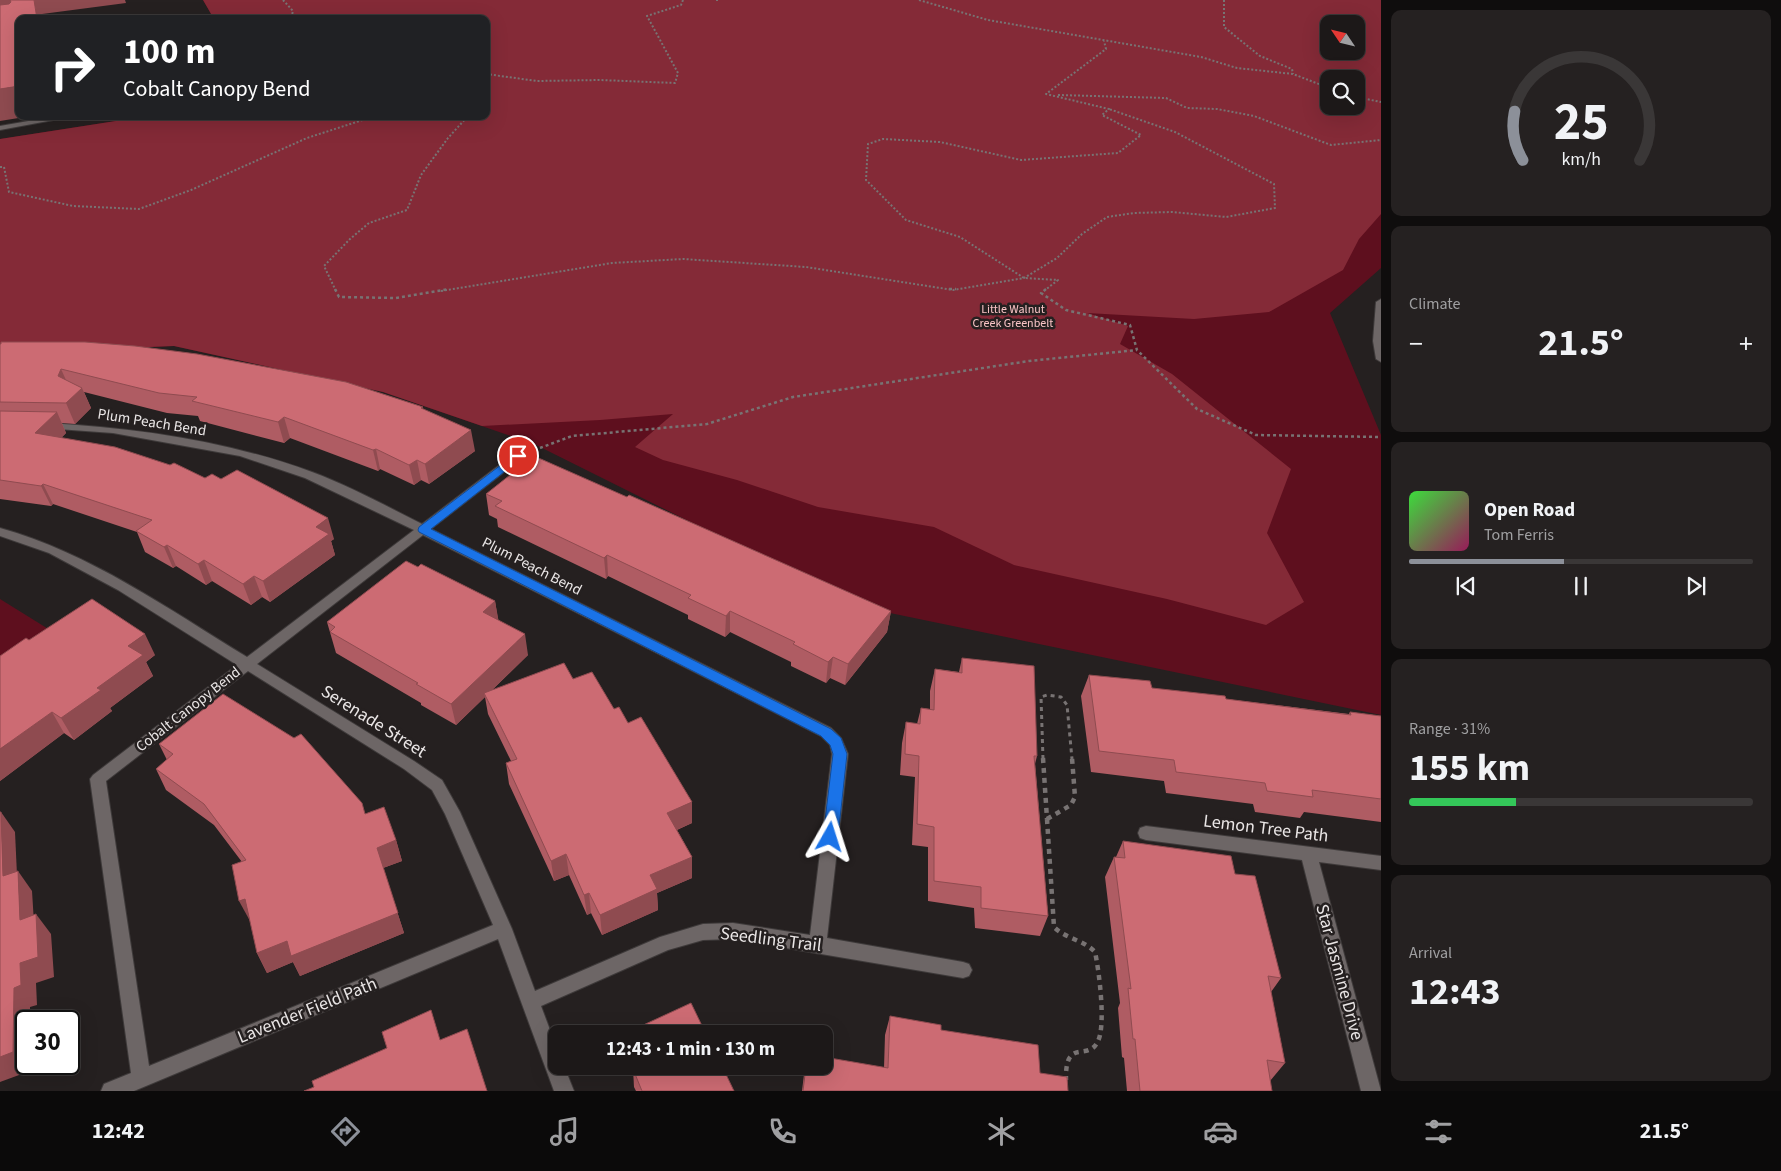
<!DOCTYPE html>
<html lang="en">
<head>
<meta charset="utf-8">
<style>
  :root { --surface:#1c1818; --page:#252121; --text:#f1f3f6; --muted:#a0a0a2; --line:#3a3737; --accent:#8c9099 }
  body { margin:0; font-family:"Source Sans 3",sans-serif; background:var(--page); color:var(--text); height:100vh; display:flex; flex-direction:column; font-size:19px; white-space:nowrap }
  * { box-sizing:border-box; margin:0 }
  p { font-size:16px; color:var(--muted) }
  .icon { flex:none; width:28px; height:28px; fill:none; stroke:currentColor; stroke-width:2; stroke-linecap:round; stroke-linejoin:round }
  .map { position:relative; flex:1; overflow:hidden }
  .details { display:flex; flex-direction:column; gap:10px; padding:10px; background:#0f0d0d; width:400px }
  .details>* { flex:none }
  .guide { position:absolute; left:15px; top:15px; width:475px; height:105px; border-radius:10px; box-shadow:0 5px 20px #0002,0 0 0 1px var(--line); background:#202124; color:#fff; overflow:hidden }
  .needle { width:32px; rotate:305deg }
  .buttons { position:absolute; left:1320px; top:15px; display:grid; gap:10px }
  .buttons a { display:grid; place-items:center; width:45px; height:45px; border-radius:10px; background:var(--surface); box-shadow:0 5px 20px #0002,0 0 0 1px var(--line); font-size:25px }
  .speed { position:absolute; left:15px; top:1010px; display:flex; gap:10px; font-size:25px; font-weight:700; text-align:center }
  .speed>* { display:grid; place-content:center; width:65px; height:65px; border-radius:50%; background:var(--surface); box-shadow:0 5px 20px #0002,0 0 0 1px var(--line); line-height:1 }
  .speed .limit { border:2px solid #111; border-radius:8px; background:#fff; color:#111 }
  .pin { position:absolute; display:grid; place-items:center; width:42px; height:42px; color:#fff; margin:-21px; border:2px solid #fff; border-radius:50%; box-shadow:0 1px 5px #0007 }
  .me { position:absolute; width:55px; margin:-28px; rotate:6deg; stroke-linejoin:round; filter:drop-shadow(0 0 4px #0008) }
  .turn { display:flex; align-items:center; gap:18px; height:105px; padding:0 25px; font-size:22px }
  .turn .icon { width:65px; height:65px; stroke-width:2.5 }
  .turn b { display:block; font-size:35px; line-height:42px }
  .big { font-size:38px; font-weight:700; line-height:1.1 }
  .details .widget { flex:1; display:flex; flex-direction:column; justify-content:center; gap:8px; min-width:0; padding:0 18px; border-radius:10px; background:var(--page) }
  .details .dial { align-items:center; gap:0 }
  .dial svg { height:130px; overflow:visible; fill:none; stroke:var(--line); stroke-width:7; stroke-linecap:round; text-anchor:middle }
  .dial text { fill:var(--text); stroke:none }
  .song { display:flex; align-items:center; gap:15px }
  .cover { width:60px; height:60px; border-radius:8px; background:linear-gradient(135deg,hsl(120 70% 55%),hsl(330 70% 35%)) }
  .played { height:5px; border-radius:2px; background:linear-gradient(90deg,var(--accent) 45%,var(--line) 45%) }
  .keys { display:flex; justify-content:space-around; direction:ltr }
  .heat { display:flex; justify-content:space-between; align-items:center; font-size:28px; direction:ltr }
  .charge { height:8px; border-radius:4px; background:linear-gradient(90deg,#34c759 31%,var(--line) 0) }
  .trip { position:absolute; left:548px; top:1025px; width:285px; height:50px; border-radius:10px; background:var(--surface); box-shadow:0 5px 20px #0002,0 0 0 1px var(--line); font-weight:700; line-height:50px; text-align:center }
  .tabs { display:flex; height:80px; justify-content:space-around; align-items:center; background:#0b0a0a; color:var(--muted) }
  .tabs .icon { width:35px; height:35px }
  .tabs .selected { color:var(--accent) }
  .tabs b { font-size:22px; color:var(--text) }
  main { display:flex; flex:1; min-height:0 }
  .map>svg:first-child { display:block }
</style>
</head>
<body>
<main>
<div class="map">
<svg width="1381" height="1091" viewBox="0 0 1381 1091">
  <rect width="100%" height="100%" fill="#252020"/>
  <g fill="#5e0f1e" fill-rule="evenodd">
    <path d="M 203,0 L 1381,0 L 1381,268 L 1330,313 L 1381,435 L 1381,715 L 861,607 L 534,444 L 383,392 L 174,346 L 0,353 L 0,139 L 148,116 L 486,116 L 486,19 L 214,19 ZM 1329,24 L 1356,24 L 1356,51 L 1329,51 ZM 1329,79 L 1356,79 L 1356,106 L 1329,106 Z"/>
    <path d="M 0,599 L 58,635 L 0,672 Z"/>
  </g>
  <path fill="#842a37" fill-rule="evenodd" d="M 203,0 L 1381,0 L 1381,214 L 1359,239 L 1343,270 L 1269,312 L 1194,319 L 1087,313 L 1128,326 L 1120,344 L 1172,374 L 1291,469 L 1267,533 L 1304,602 L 1266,625 L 1167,599 L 1014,565 L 934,527 L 818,507 L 737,480 L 663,460 L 635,447 L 673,414 L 600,420 L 482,426 L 383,392 L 174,346 L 0,353 L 0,139 L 148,116 L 486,116 L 486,19 L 214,19 ZM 1329,24 L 1356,24 L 1356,51 L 1329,51 ZM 1329,79 L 1356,79 L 1356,106 L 1329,106 Z"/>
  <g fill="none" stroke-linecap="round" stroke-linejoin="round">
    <defs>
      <path id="service" d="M 57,116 L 75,116 L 0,130 L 0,126 Z"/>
      <g id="minor">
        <path d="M 48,423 C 137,428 228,441 312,472 C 350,486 386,506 422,524 L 514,454 L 522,454 L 524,456 L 522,458 L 431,529 L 831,728 L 841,738 L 848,754 L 827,938 L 963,962 L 969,964 L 972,970 L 969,976 L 963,978 L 733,939 L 703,940 L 668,950 L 541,1006 L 556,1046 L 556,1066 L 564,1066 L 574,1091 L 554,1091 L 498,939 L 134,1091 L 101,1091 L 104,1084 L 131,1073 L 90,779 L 93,775 L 237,665 L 118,590 L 49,553 L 0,536 L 0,528 C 90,553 168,609 247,657 L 414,530 L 305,478 L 240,456 L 113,433 L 44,428 L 42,426 ZM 423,535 L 821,736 L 830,745 L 832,754 L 810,935 L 733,923 L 703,924 L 660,937 L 535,991 L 512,929 L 460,812 L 442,780 L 414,761 L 257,664 ZM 248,671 L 404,769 L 432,790 L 445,814 L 493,925 L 149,1066 L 106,781 Z"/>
        <path d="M 1146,826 L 1381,856 L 1381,870 L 1319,862 L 1381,1091 L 1361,1091 L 1302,860 L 1146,840 L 1140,838 L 1138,833 L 1140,828 Z"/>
      </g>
      <path id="tertiary" d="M 1381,299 L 1381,362 L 1376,359 L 1373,341 L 1376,302 Z"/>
    </defs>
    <use href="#service" stroke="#3e3a3a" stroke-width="2"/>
    <use href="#minor" stroke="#3e3a3a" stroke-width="2"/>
    <use href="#tertiary" stroke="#3e3a3a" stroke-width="2"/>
    <g stroke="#787373" stroke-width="2" stroke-dasharray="2 2" stroke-linecap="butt">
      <path d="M 283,0 L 293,11 L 291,19"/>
      <path d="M 716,0 L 720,0"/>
      <path d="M 919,0 L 988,20 L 1201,57 L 1237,68 L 1293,74 L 1329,88"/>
      <path d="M 1224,0 L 1224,27 L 1260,56 L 1292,69 L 1293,74"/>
      <path d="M 486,74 L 537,81 L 600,80 L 675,83 L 678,73 L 647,16 L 681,5 L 683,0"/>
      <path d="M 1058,95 L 1166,98 L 1187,108 L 1217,109 L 1254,116 L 1331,145 L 1381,140"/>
      <path d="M 1356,97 L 1381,102"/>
      <path d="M 0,167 L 4,167 L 9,192 L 73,206 L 139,209 L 191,190 L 307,138 L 375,116"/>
      <path d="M 336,291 L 324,266 L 350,239 L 369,223 L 407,210 L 421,175 L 448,138 L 468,116"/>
      <path d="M 441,291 L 612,263 L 683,259 L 806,267 L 953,290 L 1024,278 L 1057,258 L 1082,234 L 1107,217 L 1134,213 L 1172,212 L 1226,217 L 1275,208 L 1274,184 L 1175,132 L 1109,109"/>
      <path d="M 1044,291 L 1058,280 L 1024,278 L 960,237 L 906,220 L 866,180 L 868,144 L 883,139 L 940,142 L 1021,160 L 1118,153 L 1141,135 L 1102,115 L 1109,109 L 1046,94 L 1106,49 L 1104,41"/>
    </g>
    <g stroke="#787373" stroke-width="2.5" stroke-dasharray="3 3" stroke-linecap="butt">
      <path d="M 335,289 L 339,297 L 396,298 L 449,289"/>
      <path d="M 949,289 L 956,289"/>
      <path d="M 1046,289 L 1041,293 L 1066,310 L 1130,325 L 1137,350 L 1197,409 L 1256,435 L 1381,437"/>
      <path d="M 540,448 L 572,436 L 707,424 L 793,397 L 1029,361 L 1137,350"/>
    </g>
    <path stroke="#787373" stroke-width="3" stroke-dasharray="4 4" stroke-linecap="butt" d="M 1043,759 L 1041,697 L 1047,695 L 1061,697 L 1067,705 L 1072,759"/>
    <g stroke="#787373" stroke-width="4.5" stroke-dasharray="5 5" stroke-linecap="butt">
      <path d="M 1043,758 L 1047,819"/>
      <path d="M 1047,819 L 1054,927 C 1066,939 1084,940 1095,952 C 1099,970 1106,1025 1098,1041 C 1088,1063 1065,1036 1066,1080"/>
      <path d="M 1047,819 L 1071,805 L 1075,797 L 1072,758"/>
    </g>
    <use href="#service" fill="#6d6666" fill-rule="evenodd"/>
    <use href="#minor" fill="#6d6666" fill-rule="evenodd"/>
    <use href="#tertiary" fill="#6d6666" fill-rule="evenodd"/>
  </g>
  <g fill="#af5c63">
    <path d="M 0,344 L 424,409 L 475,451 L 429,484 L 421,480 L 414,485 L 380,469 L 378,471 L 290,438 L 284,443 L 200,421 L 198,416 L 167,413 L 84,392 L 91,408 L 75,424 L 62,423 L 66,433 L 61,438 L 334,539 L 331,541 L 335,555 L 270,602 L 262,597 L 251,605 L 212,581 L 206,585 L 176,566 L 173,568 L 145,552 L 137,532 L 53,504 L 51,506 L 0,499 Z"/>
    <path d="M 486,494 L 891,611 L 887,632 L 845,685 L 830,678 L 826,683 L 791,666 L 791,662 L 730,632 L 725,637 L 688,619 L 688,615 L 608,576 L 606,579 L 498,527 L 497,519 L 489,515 Z"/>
    <path d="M 418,567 L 495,601 L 498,620 L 528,655 L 492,690 L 573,679 L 614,709 L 628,723 L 692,823 L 677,830 L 692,857 L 692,878 L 657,893 L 658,910 L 602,935 L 591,913 L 587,915 L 569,875 L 554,881 L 509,784 L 506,763 L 511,761 L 488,714 L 485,697 L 456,725 L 421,705 L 421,703 L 336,653 L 327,622 Z"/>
    <path d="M 29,640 L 155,655 L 146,662 L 153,676 L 110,708 L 112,711 L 74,740 L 64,733 L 0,781 Z"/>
    <path d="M 962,658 L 1037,756 L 1035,764 L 1048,916 L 1040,936 L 975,928 L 974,908 L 928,901 L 928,847 L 912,845 L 915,777 L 900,775 L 902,743 L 906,722 L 917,724 L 921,708 L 930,709 L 930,691 L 935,669 L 959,672 Z"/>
    <path d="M 1089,675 L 1152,688 L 1226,699 L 1349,714 L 1350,712 L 1381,716 L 1381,822 L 1304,812 L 1300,818 L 1255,812 L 1253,804 L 1166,793 L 1164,781 L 1091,772 L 1081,696 Z"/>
    <path d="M 159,744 L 366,814 L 396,840 L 402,861 L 383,868 L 404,933 L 300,976 L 293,962 L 267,973 L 257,953 L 242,862 L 214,825 L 166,790 L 156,769 L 167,760 Z"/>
    <path d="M 1123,841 L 1235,874 L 1281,978 L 1271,992 L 1285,1063 L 1270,1081 L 1272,1091 L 1127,1091 L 1124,1058 L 1122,1057 L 1118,1008 L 1120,1003 L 1105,877 L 1114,857 L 1116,857 Z"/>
    <path d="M 890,1016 L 941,1030 L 1040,1073 L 1068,1091 L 802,1091 L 805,1066 L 884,1068 L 885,1035 Z"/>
    <path d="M 633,1069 L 734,1091 L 636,1091 L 634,1087 Z"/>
  </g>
  <g fill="#8f4b50">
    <path d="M 0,0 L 125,0 L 126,3 L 42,14 L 43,19 L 37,19 L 0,26 Z"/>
    <path d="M 19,86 L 19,116 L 31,116 L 0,121 L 0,89 Z"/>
    <path d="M 61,369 L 70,389 L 58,376 Z"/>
    <path d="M 82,388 L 91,408 L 75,424 L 66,403 Z"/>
    <path d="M 57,412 L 66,433 L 45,454 L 35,433 Z"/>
    <path d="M 284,417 L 290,438 L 284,443 L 278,422 Z"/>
    <path d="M 471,430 L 475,451 L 429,484 L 425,464 Z"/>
    <path d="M 376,449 L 380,469 L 378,471 L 373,450 Z"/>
    <path d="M 417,460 L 421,480 L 414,485 L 409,465 Z"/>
    <path d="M 43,484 L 53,504 L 51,506 L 41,486 Z"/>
    <path d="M 328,518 L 334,539 L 331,541 L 335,555 L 270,602 L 263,581 L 316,527 Z"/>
    <path d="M 167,545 L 176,566 L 173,568 L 164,547 Z"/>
    <path d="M 607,555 L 608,576 L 606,579 L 604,558 Z"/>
    <path d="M 204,560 L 212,581 L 206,585 L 198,564 Z"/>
    <path d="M 254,576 L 262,597 L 251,605 L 243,584 Z"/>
    <path d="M 495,601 L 499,623 L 483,612 Z"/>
    <path d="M 730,611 L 730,632 L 725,637 L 726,616 Z"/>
    <path d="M 891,611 L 887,632 L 845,685 L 848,664 Z"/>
    <path d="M 145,634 L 155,655 L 146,662 L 153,676 L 110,708 L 112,711 L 74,740 L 61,718 L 97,688 L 128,646 Z"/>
    <path d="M 525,634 L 528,655 L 486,696 L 484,693 L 485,697 L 456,725 L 451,704 Z"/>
    <path d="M 833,657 L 830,678 L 826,683 L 828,662 Z"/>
    <path d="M 52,712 L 64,733 L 0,781 L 0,749 Z"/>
    <path d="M 692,802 L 692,823 L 667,834 L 667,813 Z"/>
    <path d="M 1,812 L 15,832 L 18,897 L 3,876 Z"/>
    <path d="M 396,840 L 402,861 L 383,868 L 404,933 L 300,976 L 293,962 L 267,973 L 257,953 L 377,848 Z"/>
    <path d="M 566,854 L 569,875 L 554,881 L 551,861 Z"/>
    <path d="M 692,857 L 692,878 L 657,893 L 658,910 L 602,935 L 600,915 L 650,875 Z"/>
    <path d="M 18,871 L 32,891 L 35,940 L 20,920 Z"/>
    <path d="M 589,893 L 591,913 L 587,915 L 584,895 Z"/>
    <path d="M 245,899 L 250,921 L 239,901 Z"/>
    <path d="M 36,914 L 51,934 L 54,977 L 36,983 L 37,1005 L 30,1007 L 30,1021 L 26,1021 L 26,1064 L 30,1064 L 30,1071 L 0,1082 L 0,1057 L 14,988 L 20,963 Z"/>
  </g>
  <g fill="#cc6b73" stroke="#8f4b50">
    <path d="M 10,0 L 34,0 L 37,19 L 19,19 L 19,86 L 0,89 L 0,5 L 9,4 L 11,2 Z"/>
    <path d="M 1,342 L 85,342 L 135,346 L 197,354 L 346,382 L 423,407 L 421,408 L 471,430 L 425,464 L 417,460 L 409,465 L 376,449 L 373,450 L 284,417 L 278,422 L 192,401 L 197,397 L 159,393 L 61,369 L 58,376 L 82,388 L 66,403 L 0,402 L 0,344 L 1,344 Z"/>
    <path d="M 0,411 L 57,412 L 35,433 L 115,447 L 170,465 L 174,463 L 205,478 L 212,474 L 221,479 L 237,470 L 328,518 L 316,527 L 329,534 L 263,581 L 254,576 L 243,584 L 204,560 L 198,564 L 167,545 L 164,547 L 136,531 L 152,520 L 43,484 L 41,486 L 0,480 Z"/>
    <path d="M 534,456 L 627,497 L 629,495 L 891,611 L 848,664 L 833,657 L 828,662 L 793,644 L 795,642 L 730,611 L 726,616 L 688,598 L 691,595 L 607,555 L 604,558 L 495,506 L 502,501 L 486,494 Z"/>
    <path d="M 406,561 L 418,567 L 421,564 L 495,601 L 483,612 L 525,634 L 451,704 L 416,684 L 418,683 L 330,632 L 335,627 L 327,622 Z"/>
    <path d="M 92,599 L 145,634 L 128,646 L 143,655 L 97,688 L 101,690 L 61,718 L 52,712 L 0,749 L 0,656 L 26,638 L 29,640 Z"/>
    <path d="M 962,658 L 1034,666 L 1037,756 L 1034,756 L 1048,916 L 981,908 L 981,887 L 934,881 L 934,827 L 917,824 L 919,756 L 905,754 L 906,722 L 920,724 L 921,708 L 934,710 L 935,669 L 962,673 Z"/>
    <path d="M 564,663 L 573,679 L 592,672 L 614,709 L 619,707 L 628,723 L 641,717 L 692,802 L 667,813 L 692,857 L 650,875 L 657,889 L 600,915 L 589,893 L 584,895 L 566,854 L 551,861 L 506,763 L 517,759 L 484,693 Z"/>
    <path d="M 1089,675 L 1150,681 L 1152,688 L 1225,696 L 1226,699 L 1351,715 L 1350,712 L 1381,716 L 1381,799 L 1312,790 L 1313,797 L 1267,791 L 1265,783 L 1176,772 L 1174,760 L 1099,751 Z"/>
    <path d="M 223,694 L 294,738 L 301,734 L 362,803 L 365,814 L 384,807 L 396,840 L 377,848 L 398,913 L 291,956 L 287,941 L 257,953 L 245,899 L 239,901 L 232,865 L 246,860 L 204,804 L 156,769 L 173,754 L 159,744 Z"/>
    <path d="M 0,812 L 1,812 L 3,876 L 18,871 L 20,920 L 36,914 L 38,957 L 20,963 L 21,985 L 14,988 L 13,1052 L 0,1057 Z"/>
    <path d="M 1123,841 L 1231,856 L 1235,874 L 1255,876 L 1281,978 L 1268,976 L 1285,1063 L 1267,1060 L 1272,1091 L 1140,1091 L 1135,1039 L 1133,1039 L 1128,988 L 1131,989 L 1114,857 L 1125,858 Z"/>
    <path d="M 691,1003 L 706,1034 L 642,1034 L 639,1027 Z"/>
    <path d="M 431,1010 L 440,1040 L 467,1029 L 487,1091 L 304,1091 L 314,1087 L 312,1081 L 387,1048 L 382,1032 Z"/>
    <path d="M 890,1016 L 941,1025 L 941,1030 L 1038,1045 L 1040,1073 L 1067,1077 L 1068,1091 L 803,1091 L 806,1066 L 824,1066 L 824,1057 L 888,1068 Z"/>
    <path d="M 638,1066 L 722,1066 L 734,1091 L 642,1091 L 633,1069 Z"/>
  </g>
  <path fill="#1a73e8" stroke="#114b97" d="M 518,452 L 523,456 L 522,458 L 431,529 L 831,729 L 841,738 L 847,754 L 838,837 L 835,841 L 830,843 L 825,841 L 823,837 L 833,754 L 830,745 L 821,736 L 419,532 L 418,530 L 419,527 Z"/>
  <g text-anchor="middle" stroke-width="5" stroke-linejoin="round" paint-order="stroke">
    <g font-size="12" fill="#fbc5c7" stroke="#252020">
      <text x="1013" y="313">Little Walnut<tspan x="1013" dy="14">Creek Greenbelt</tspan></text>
    </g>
    <g font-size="15" fill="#eae6e6" stroke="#252020">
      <text transform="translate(152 422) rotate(9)" y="5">Plum Peach Bend</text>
      <text transform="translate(532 566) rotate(27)" y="5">Plum Peach Bend</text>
      <text transform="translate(188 709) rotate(-38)" y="5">Cobalt Canopy Bend</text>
    </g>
    <g font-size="18" fill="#eae6e6" stroke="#252020">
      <text transform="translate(374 721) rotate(32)" y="6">Serenade Street</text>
      <text transform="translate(1266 828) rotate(7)" y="6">Lemon Tree Path</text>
      <text transform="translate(771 939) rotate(7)" y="6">Seedling Trail</text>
      <text transform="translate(1340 972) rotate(75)" y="6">Star Jasmine Drive</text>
      <text transform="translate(307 1010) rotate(-22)" y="6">Lavender Field Path</text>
    </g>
  </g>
</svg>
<div class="buttons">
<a><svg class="needle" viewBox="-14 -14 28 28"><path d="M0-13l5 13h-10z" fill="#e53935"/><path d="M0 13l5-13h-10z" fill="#a0a0a2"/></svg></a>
<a><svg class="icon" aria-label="search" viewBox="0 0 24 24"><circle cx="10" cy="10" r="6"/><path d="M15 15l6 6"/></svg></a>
</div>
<div class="speed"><div class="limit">30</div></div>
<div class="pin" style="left:518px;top:456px;background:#d93025"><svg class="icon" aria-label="arrive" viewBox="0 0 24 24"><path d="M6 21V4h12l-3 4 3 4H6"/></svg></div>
<svg class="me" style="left:830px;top:837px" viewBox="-20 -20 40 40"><path d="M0-17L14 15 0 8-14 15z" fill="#1a73e8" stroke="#fff" stroke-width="4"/></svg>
<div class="trip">12:43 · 1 min · 130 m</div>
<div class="guide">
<div class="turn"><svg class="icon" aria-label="right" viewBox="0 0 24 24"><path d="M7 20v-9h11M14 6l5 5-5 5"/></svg><div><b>100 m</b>Cobalt Canopy Bend</div></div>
</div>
</div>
<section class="details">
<div class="widget dial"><svg viewBox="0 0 100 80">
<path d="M14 69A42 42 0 1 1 86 69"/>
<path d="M14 69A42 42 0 0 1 9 39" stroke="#8c9099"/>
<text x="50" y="56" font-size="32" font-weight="700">25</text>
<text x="50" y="72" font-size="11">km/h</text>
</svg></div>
<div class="widget"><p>Climate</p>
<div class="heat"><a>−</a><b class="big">21.5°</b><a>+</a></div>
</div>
<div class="widget">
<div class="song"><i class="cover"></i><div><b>Open Road</b><p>Tom Ferris</p></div></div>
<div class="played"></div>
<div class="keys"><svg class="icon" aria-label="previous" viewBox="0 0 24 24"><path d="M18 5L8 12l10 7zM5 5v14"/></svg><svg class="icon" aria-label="pause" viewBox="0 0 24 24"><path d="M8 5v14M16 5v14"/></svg><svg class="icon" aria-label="next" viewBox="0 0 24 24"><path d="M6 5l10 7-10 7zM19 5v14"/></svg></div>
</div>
<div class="widget"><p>Range · 31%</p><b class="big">155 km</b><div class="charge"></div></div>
<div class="widget"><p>Arrival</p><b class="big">12:43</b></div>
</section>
</main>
<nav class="tabs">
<b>12:42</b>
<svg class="icon selected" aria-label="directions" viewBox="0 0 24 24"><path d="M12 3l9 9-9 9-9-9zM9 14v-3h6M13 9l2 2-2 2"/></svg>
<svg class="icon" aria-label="music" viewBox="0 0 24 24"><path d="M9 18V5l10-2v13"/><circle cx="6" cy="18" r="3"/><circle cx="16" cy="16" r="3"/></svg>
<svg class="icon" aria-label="phone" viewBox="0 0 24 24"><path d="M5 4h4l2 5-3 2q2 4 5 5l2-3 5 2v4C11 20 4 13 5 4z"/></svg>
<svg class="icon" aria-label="climate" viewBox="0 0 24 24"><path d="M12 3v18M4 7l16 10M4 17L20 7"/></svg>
<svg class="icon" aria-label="car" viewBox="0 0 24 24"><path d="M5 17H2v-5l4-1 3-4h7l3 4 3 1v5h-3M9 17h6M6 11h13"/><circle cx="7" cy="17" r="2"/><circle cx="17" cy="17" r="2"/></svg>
<svg class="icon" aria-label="filters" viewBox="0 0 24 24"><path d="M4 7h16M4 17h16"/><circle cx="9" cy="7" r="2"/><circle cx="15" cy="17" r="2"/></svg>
<b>21.5°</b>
</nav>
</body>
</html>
